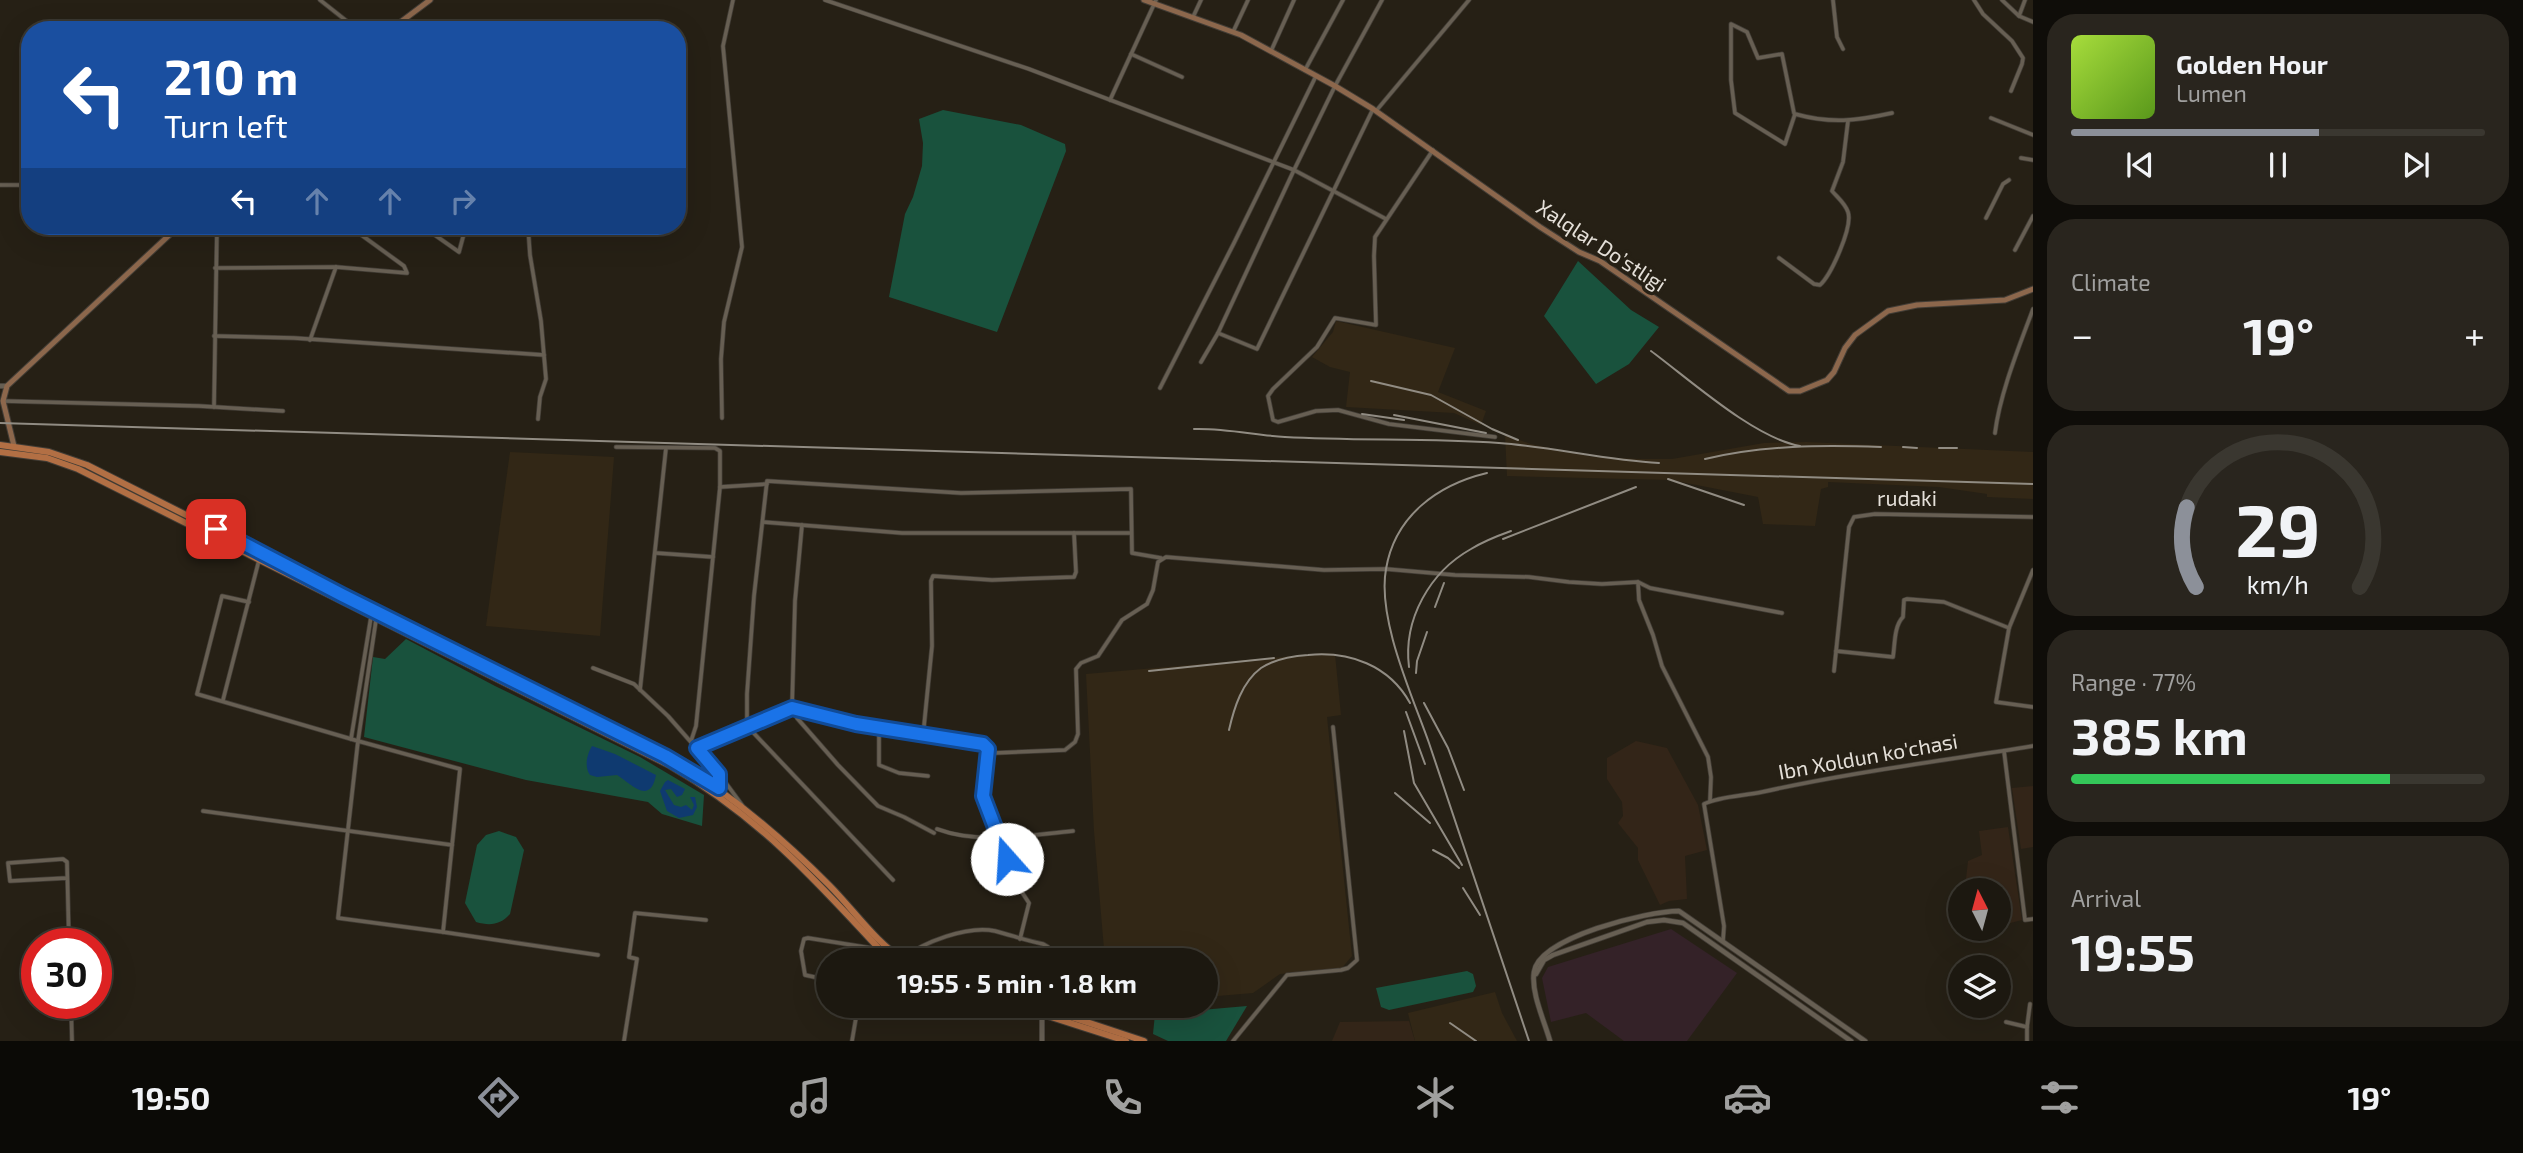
<!DOCTYPE html>
<html lang="en">
<head>
<meta charset="utf-8">
<style>
  :root { --surface:#1c1810; --page:#29251e; --text:#f1f3f6; --muted:#a0a09f; --line:#3a3730; --accent:#8c9099 }
  body { margin:0; font-family:"Exo 2",sans-serif; background:var(--page); color:var(--text); height:100vh; display:flex; flex-direction:column; font-size:26px; white-space:nowrap }
  * { box-sizing:border-box; margin:0 }
  p { font-size:23px; color:var(--muted) }
  .icon { flex:none; width:38px; height:38px; fill:none; stroke:currentColor; stroke-width:2; stroke-linecap:round; stroke-linejoin:round }
  .map { position:relative; flex:1; overflow:hidden }
  .drawer { display:flex; flex-direction:column; gap:14px; padding:14px; background:#0f0d09; width:490px }
  .drawer>* { flex:none }
  .banner { position:absolute; left:21px; top:21px; width:665px; height:214px; border-radius:28px; box-shadow:0 7px 28px #0002,0 0 0 2px var(--line); background:#1a4fa0; color:#fff; overflow:hidden }
  .needle { width:46px; rotate:354deg }
  .buttons { position:absolute; left:1948px; top:878px; display:grid; gap:14px }
  .buttons a { display:grid; place-items:center; width:63px; height:63px; border-radius:50%; background:var(--surface); box-shadow:0 7px 28px #0002,0 0 0 2px var(--line); font-size:35px }
  .speed { position:absolute; left:21px; top:928px; display:flex; gap:14px; font-size:35px; font-weight:700; text-align:center }
  .speed>* { display:grid; place-content:center; width:91px; height:91px; border-radius:50%; background:var(--surface); box-shadow:0 7px 28px #0002,0 0 0 2px var(--line); line-height:1 }
  .speed .limit { border:10px solid #d22; background:#fff; color:#111 }
  .pin { position:absolute; display:grid; place-items:center; width:60px; height:60px; color:#fff; margin:-30px; border-radius:14px; box-shadow:0 4px 10px #0006 }
  .me { position:absolute; width:77px; margin:-38px; rotate:341deg; stroke-linejoin:round; filter:drop-shadow(0 0 5px #0008) }
  .turn { display:flex; align-items:center; gap:24px; height:147px; padding:0 28px; font-size:32px }
  .turn .icon { width:91px; height:91px; stroke-width:2.5 }
  .turn b { display:block; font-size:49px; line-height:60px }
  .lanes { display:flex; align-items:center; height:66px; padding:0 28px; background:#0003; justify-content:center; gap:35px; direction:ltr }
  .lanes .off { opacity:.35 }
  .big { font-size:52px; font-weight:700; line-height:1.1 }
  .drawer .card { flex:1; display:flex; flex-direction:column; justify-content:center; gap:10px; min-width:0; padding:0 24px; border-radius:28px; background:var(--page) }
  .drawer .dial { align-items:center; gap:0 }
  .dial svg { height:182px; overflow:visible; fill:none; stroke:var(--line); stroke-width:7; stroke-linecap:round; text-anchor:middle }
  .dial text { fill:var(--text); stroke:none }
  .song { display:flex; align-items:center; gap:21px }
  .cover { width:84px; height:84px; border-radius:10px; background:linear-gradient(135deg,hsl(80 70% 55%),hsl(90 70% 35%)) }
  .played { height:7px; border-radius:4px; background:linear-gradient(90deg,var(--accent) 60%,var(--line) 60%) }
  .keys { display:flex; justify-content:space-around; direction:ltr }
  .heat { display:flex; justify-content:space-between; align-items:center; font-size:38px; direction:ltr }
  .charge { height:10px; border-radius:5px; background:linear-gradient(90deg,#34c759 77%,var(--line) 0) }
  .trip { position:absolute; left:816px; top:948px; width:402px; height:70px; border-radius:35px; background:var(--surface); box-shadow:0 7px 28px #0002,0 0 0 2px var(--line); font-weight:700; line-height:70px; text-align:center }
  .tab-bar { display:flex; height:112px; justify-content:space-around; align-items:center; background:#0b0a06; color:var(--muted) }
  .tab-bar .icon { width:49px; height:49px }
  .tab-bar .current { color:var(--accent) }
  .tab-bar b { font-size:32px; color:var(--text) }
  main { display:flex; flex:1; min-height:0 }
  .map>svg:first-child { display:block }
</style>
</head>
<body>
<main>
<div class="map">
<svg width="2033" height="1041" viewBox="0 0 2033 1041">
  <rect width="100%" height="100%" fill="#262015"/>
  <g fill="#322716">
    <path d="M 1336,321 L 1455,348 L 1438,392 L 1486,411 L 1481,425 L 1454,413 L 1346,407 L 1350,372 L 1330,367 L 1312,357 L 1333,332 Z"/>
    <path d="M 1505,435 L 1531,444 L 1593,457 L 1641,459 L 1672,459 L 1764,443 L 1806,442 L 2033,452 L 2033,499 L 1987,497 L 1987,494 L 1939,487 L 1828,482 L 1828,487 L 1821,489 L 1815,526 L 1763,524 L 1758,497 L 1671,480 L 1507,476 Z"/>
    <path d="M 510,452 L 614,457 L 600,636 L 486,626 Z"/>
    <path d="M 1326,653 L 1335,654 L 1341,715 L 1327,717 L 1352,956 L 1341,969 L 1280,974 L 1253,993 L 1206,997 L 1206,961 L 1105,961 L 1094,831 L 1086,674 Z"/>
    <path d="M 1495,992 L 1502,1013 L 1517,1041 L 1415,1041 L 1408,1013 Z"/>
  </g>
  <g fill="#332518">
    <path d="M 1636,741 L 1667,748 L 1698,805 L 1707,850 L 1685,856 L 1687,899 L 1669,901 L 1660,905 L 1638,860 L 1638,848 L 1618,823 L 1623,816 L 1622,802 L 1607,779 L 1607,758 Z"/>
    <path d="M 2033,786 L 2033,847 L 2021,849 L 2012,788 Z"/>
    <path d="M 2008,827 L 2022,920 L 1999,926 L 1998,891 L 1965,891 L 1965,888 L 1968,861 L 1982,855 L 1979,831 Z"/>
    <path d="M 1409,1021 L 1415,1041 L 1332,1041 L 1340,1022 Z"/>
  </g>
  <path fill="#342228" d="M 1671,929 L 1737,973 L 1687,1041 L 1624,1041 L 1586,1013 L 1551,1022 L 1542,978 L 1548,967 Z"/>
  <g fill="#19523d">
    <path d="M 943,110 L 1021,125 L 1065,144 L 1066,151 L 997,332 L 889,297 L 905,214 L 913,197 L 922,166 L 923,143 L 919,119 Z"/>
    <path d="M 1578,261 L 1631,310 L 1659,327 L 1629,364 L 1596,384 L 1544,316 Z"/>
    <path d="M 406,639 L 495,686 L 640,757 L 704,795 L 702,826 L 662,814 L 648,802 L 526,780 L 364,737 L 373,657 L 385,659 Z"/>
    <path d="M 499,831 L 516,837 L 524,850 L 510,914 C 500,925 490,926 476,922 L 465,903 L 477,845 L 486,835 Z"/>
    <path d="M 1467,971 L 1473,974 L 1476,986 L 1473,992 L 1389,1010 L 1381,1007 L 1376,988 Z"/>
    <path d="M 1247,1006 L 1226,1041 L 1168,1041 L 1153,1034 L 1155,1014 Z"/>
  </g>
  <g fill="#0f3a70">
    <path d="M 592,746 L 615,754 L 654,774 L 656,775 C 650,807 629,782 617,775 L 597,777 L 590,775 C 584,767 587,754 592,746 Z"/>
    <path d="M 668,780 L 685,789 L 682,795 L 677,797 L 671,789 L 665,790 L 674,805 L 681,807 L 686,805 L 692,810 L 694,805 L 690,797 L 695,797 L 697,807 L 693,815 L 679,818 L 667,811 L 660,791 L 665,782 Z"/>
  </g>
  <g fill="none" stroke-linecap="round" stroke-linejoin="round">
    <defs>
      <g id="minor">
        <path d="M 320,0 L 358,30"/>
        <path d="M 825,0 L 1029,69 L 1294,170 L 1386,219"/>
        <path d="M 1833,0 L 1837,37 L 1843,49"/>
        <path d="M 1974,0 L 1983,14 L 2012,41 L 2023,58 L 2022,64 L 2011,91"/>
        <path d="M 2002,0 L 2019,16"/>
        <path d="M 2025,0 L 2019,16 L 2033,22"/>
        <path d="M 1193,17 L 1201,0"/>
        <path d="M 1233,32 L 1248,0"/>
        <path d="M 1271,51 L 1294,0"/>
        <path d="M 1131,54 L 1182,77"/>
        <path d="M 1305,70 L 1343,0"/>
        <path d="M 1110,100 L 1156,0"/>
        <path d="M 1376,111 L 1469,0"/>
        <path d="M 1795,114 L 1785,144 L 1735,113 L 1731,80 L 1731,24 L 1747,32 L 1758,58 L 1782,54 L 1794,113 L 1795,114 C 1831,124 1856,121 1892,113"/>
        <path d="M 1991,118 L 2033,135"/>
        <path d="M 1433,150 L 1375,237 L 1374,256 L 1376,325 L 1335,318 L 1317,347 L 1273,389 L 1268,396 L 1273,420 L 1278,422 L 1316,411 L 1338,410 L 1389,424 L 1495,437"/>
        <path d="M 2021,158 L 2033,160"/>
        <path d="M 0,185 L 30,185"/>
        <path d="M 1986,218 L 2003,184 L 2009,180"/>
        <path d="M 422,226 L 459,252 L 466,226"/>
        <path d="M 528,226 L 530,255 L 541,321 L 546,379 L 540,397 L 538,419"/>
        <path d="M 2015,250 L 2033,216"/>
        <path d="M 1779,258 L 1814,284 L 1820,285 C 1831,275 1853,227 1848,212 C 1845,203 1837,197 1832,191 L 1843,162 L 1848,121"/>
        <path d="M 215,268 L 336,267 L 407,273 L 404,266 L 349,226"/>
        <path d="M 1218,333 L 1257,349 L 1373,109"/>
        <path d="M 214,336 L 294,338 L 544,355"/>
        <path d="M 310,340 L 336,267"/>
        <path d="M 1201,362 L 1218,333 L 1294,170 L 1335,86 L 1382,0"/>
        <path d="M 1160,388 L 1234,243 L 1316,76"/>
        <path d="M 3,401 L 199,406 L 283,411"/>
        <path d="M 214,407 L 217,226"/>
        <path d="M 722,418 L 721,359 L 724,322 L 742,247 L 723,46 L 733,0"/>
        <path d="M 1995,433 C 2000,393 2019,347 2033,309"/>
        <path d="M 616,447 L 715,448 L 720,451 L 720,487 L 696,726 L 691,741"/>
        <path d="M 720,487 L 767,484"/>
        <path d="M 763,522 L 902,533 L 1131,533"/>
        <path d="M 802,525 L 795,601 L 792,708 L 797,718 L 838,765 L 878,806 L 904,817 L 934,833"/>
        <path d="M 656,553 L 713,557"/>
        <path d="M 2033,570 L 2009,628 L 1996,702 L 2033,707"/>
        <path d="M 1638,582 L 1639,600 L 1653,635 L 1662,666 L 1708,757 L 1711,777 L 1710,801"/>
        <path d="M 249,602 L 222,596 L 197,694 L 358,741 L 338,918 L 443,932 L 460,769 L 358,741 L 376,620"/>
        <path d="M 1836,651 L 1893,657 C 1895,644 1894,626 1903,617 L 1904,600 L 1907,599 L 1944,602 L 2009,628"/>
        <path d="M 593,668 L 634,684 L 668,716 L 719,774 L 719,790"/>
        <path d="M 1834,671 L 1849,527 L 1854,517 L 1875,514 L 2033,517"/>
        <path d="M 640,690 L 666,448"/>
        <path d="M 223,700 L 259,560"/>
        <path d="M 879,728 L 879,765 L 899,773 L 928,776"/>
        <path d="M 923,736 L 932,646 L 931,581 L 933,576 L 992,580 L 1074,577 L 1076,572 L 1074,533"/>
        <path d="M 351,739 L 371,617"/>
        <path d="M 697,748 L 792,708 L 856,724 L 983,744 L 994,753 L 1065,750 L 1075,742 L 1078,734 L 1076,669 L 1081,663 L 1098,656 L 1122,620 L 1147,604 L 1153,590 L 1158,562 L 1166,557 L 1324,570 L 1386,569 L 1455,575 L 1529,577 L 1569,582 L 1602,584 L 1638,582 L 1650,588 L 1782,613"/>
        <path d="M 988,749 L 983,797 L 1000,838 L 1012,877 L 1029,903 L 1020,939"/>
        <path d="M 2004,751 L 2025,920 L 2033,919"/>
        <path d="M 720,775 L 742,805"/>
        <path d="M 203,811 L 452,845"/>
        <path d="M 937,829 C 980,845 1029,835 1073,831"/>
        <path d="M 67,878 L 10,881 L 8,863 L 63,859 L 67,862 L 69,943"/>
        <path d="M 893,880 L 747,726 L 747,694 L 754,596 L 767,481 L 961,493 L 1131,489 L 1132,553 L 1161,558"/>
        <path d="M 443,932 L 598,955"/>
        <path d="M 1723,941 L 1724,926 L 1704,804 C 1720,796 1744,796 1762,792 C 1852,772 1942,761 2033,746"/>
        <path d="M 902,959 C 923,942 968,925 995,931 C 1011,935 1027,941 1043,944 L 1048,947 L 1047,961"/>
        <path d="M 868,961 L 871,948"/>
        <path d="M 828,980 L 805,975 L 801,951 L 804,939 L 808,938 L 871,948"/>
        <path d="M 71,1003 L 72,1041"/>
        <path d="M 2006,1022 L 2027,1027 L 2027,1041"/>
        <path d="M 2027,1027 L 2030,1004"/>
        <path d="M 624,1041 L 637,959 L 629,957 L 635,913 L 706,920"/>
        <path d="M 852,1041 L 858,1006"/>
        <path d="M 1233,1041 L 1287,975 L 1341,970 L 1348,968 L 1357,960 L 1333,727"/>
      </g>
      <g id="tertiary">
        <path d="M 0,386 L 7,386"/>
        <path d="M 1536,974 L 1544,960 L 1553,955 L 1647,922 L 1664,920 L 1683,923 L 1851,1041"/>
        <path d="M 1042,1012 L 1042,1041"/>
        <path d="M 1550,1041 C 1544,1020 1531,993 1534,972 C 1539,937 1648,911 1679,911 L 1865,1041"/>
      </g>
      <g id="secondary">
        <path d="M 1144,0 L 1241,35 L 1335,86 L 1373,109 L 1540,227 L 1579,252 L 1600,261 L 1789,391 L 1800,391 L 1827,380 L 1834,372 L 1845,348 L 1855,335 L 1888,311 L 1917,305 L 2005,300 L 2033,289"/>
        <path d="M 390,30 L 430,0"/>
        <path d="M 14,446 L 3,401 L 7,386 L 179,226"/>
      </g>
      <g id="primary">
        <path d="M 0,445 L 49,452 L 87,465 L 679,764 C 735,797 783,839 829,885 C 854,910 875,942 905,961"/>
        <path d="M 0,452 L 47,458 L 78,469 L 669,765 C 758,816 815,879 883,953 L 894,961"/>
        <path d="M 1017,1006 L 1126,1041"/>
        <path d="M 1038,1006 L 1144,1041"/>
      </g>
    </defs>
    <use href="#minor" stroke="#423d36" stroke-width="5"/>
    <use href="#tertiary" stroke="#423d36" stroke-width="6"/>
    <use href="#secondary" stroke="#423d36" stroke-width="7"/>
    <use href="#primary" stroke="#423d36" stroke-width="8"/>
    <use href="#minor" stroke="#675f53" stroke-width="3.5"/>
    <use href="#tertiary" stroke="#675f53" stroke-width="4.5"/>
    <use href="#secondary" stroke="#8c674c" stroke-width="5"/>
    <use href="#primary" stroke="#b26f44" stroke-width="6"/>
    <g stroke="#918c83" stroke-width="2">
      <path d="M 1651,351 C 1689,379 1754,438 1800,446"/>
      <path d="M 1371,381 L 1431,395 L 1492,429 L 1518,440"/>
      <path d="M 1362,414 L 1404,420"/>
      <path d="M 1394,415 L 1486,433"/>
      <path d="M 0,423 L 2033,484"/>
      <path d="M 1194,429 C 1225,428 1254,435 1285,437 C 1356,441 1428,438 1499,443 C 1553,447 1605,460 1659,463"/>
      <path d="M 1903,447 L 1917,448"/>
      <path d="M 1939,448 L 1957,448"/>
      <path d="M 1705,459 C 1763,445 1822,445 1881,447"/>
      <path d="M 1487,473 C 1437,485 1395,516 1386,569 C 1377,619 1412,695 1429,743 C 1462,843 1496,942 1529,1041"/>
      <path d="M 1668,479 L 1744,505"/>
      <path d="M 1503,539 L 1636,487"/>
      <path d="M 1435,607 L 1444,583"/>
      <path d="M 1409,667 C 1403,619 1430,572 1471,549 C 1484,541 1497,536 1511,531"/>
      <path d="M 1149,671 L 1274,658"/>
      <path d="M 1416,673 L 1417,661 L 1427,632"/>
      <path d="M 1424,703 L 1448,748 L 1464,790"/>
      <path d="M 1406,712 L 1425,764"/>
      <path d="M 1229,730 C 1234,708 1242,682 1261,668 C 1275,659 1292,656 1308,655 C 1349,651 1389,665 1410,703"/>
      <path d="M 1404,731 L 1414,783 L 1462,865"/>
      <path d="M 1395,793 L 1430,823"/>
      <path d="M 1433,850 L 1448,858 L 1459,868"/>
      <path d="M 1463,888 L 1480,915"/>
      <path d="M 1450,1023 L 1476,1041"/>
    </g>
  </g>
  <g fill="none" stroke-linecap="round" stroke-linejoin="round">
    <defs>
      <path id="route" d="M 216,529 L 342,595 L 665,756 L 719,788 L 719,774 L 697,748 L 792,708 L 856,724 L 983,744 L 988,749 L 983,796 L 1007,859"/>
    </defs>
    <use href="#route" stroke="#114b97" stroke-width="18"/>
    <use href="#route" stroke="#1a73e8" stroke-width="12"/>
  </g>
  <g text-anchor="middle" stroke-width="7" stroke-linejoin="round" paint-order="stroke">
    <g font-size="21" fill="#e5e0d9" stroke="#262015">
      <text transform="translate(1601 246) rotate(33)" y="7">Xalqlar Do’stligi</text>
      <text x="1907" y="506">rudaki</text>
      <text transform="translate(1868 757) rotate(-10)" y="7">Ibn Xoldun ko'chasi</text>
    </g>
  </g>
</svg>
<div class="buttons">
<a><svg class="needle" viewBox="-14 -14 28 28"><path d="M0-13l5 13h-10z" fill="#e53935"/><path d="M0 13l5-13h-10z" fill="#a0a09f"/></svg></a>
<a><svg class="icon" aria-label="layers" viewBox="0 0 24 24"><path d="M12 4l9 5-9 5-9-5zM3 14l9 5 9-5"/></svg></a>
</div>
<div class="speed"><div class="limit">30</div></div>
<div class="pin" style="left:216px;top:529px;background:#d93025"><svg class="icon" aria-label="arrive" viewBox="0 0 24 24"><path d="M6 21V4h12l-3 4 3 4H6"/></svg></div>
<svg class="me" style="left:1007px;top:859px" viewBox="-20 -20 40 40"><circle r="19" fill="#fff"/><path d="M0-13L10 11 0 6-10 11z" fill="#1a73e8"/></svg>
<div class="trip">19:55 · 5 min · 1.8 km</div>
<div class="banner">
<div class="turn"><svg class="icon" aria-label="left" viewBox="0 0 24 24"><path d="M17 20v-9H6M10 6l-5 5 5 5"/></svg><div><b>210 m</b>Turn left</div></div>
<div class="lanes"><svg class="icon" aria-label="left" viewBox="0 0 24 24"><path d="M17 20v-9H6M10 6l-5 5 5 5"/></svg><svg class="icon off" aria-label="ahead" viewBox="0 0 24 24"><path d="M12 20V5M6 11l6-6 6 6"/></svg><svg class="icon off" aria-label="ahead" viewBox="0 0 24 24"><path d="M12 20V5M6 11l6-6 6 6"/></svg><svg class="icon off" aria-label="right" viewBox="0 0 24 24"><path d="M7 20v-9h11M14 6l5 5-5 5"/></svg></div>
</div>
</div>
<section class="drawer">
<div class="card">
<div class="song"><i class="cover"></i><div><b>Golden Hour</b><p>Lumen</p></div></div>
<div class="played"></div>
<div class="keys"><svg class="icon" aria-label="previous" viewBox="0 0 24 24"><path d="M18 5L8 12l10 7zM5 5v14"/></svg><svg class="icon" aria-label="pause" viewBox="0 0 24 24"><path d="M8 5v14M16 5v14"/></svg><svg class="icon" aria-label="next" viewBox="0 0 24 24"><path d="M6 5l10 7-10 7zM19 5v14"/></svg></div>
</div>
<div class="card"><p>Climate</p>
<div class="heat"><a>−</a><b class="big">19°</b><a>+</a></div>
</div>
<div class="card dial"><svg viewBox="0 0 100 80">
<path d="M14 69A42 42 0 1 1 86 69"/>
<path d="M14 69A42 42 0 0 1 10 34" stroke="#8c9099"/>
<text x="50" y="56" font-size="32" font-weight="700">29</text>
<text x="50" y="72" font-size="11">km/h</text>
</svg></div>
<div class="card"><p>Range · 77%</p><b class="big">385 km</b><div class="charge"></div></div>
<div class="card"><p>Arrival</p><b class="big">19:55</b></div>
</section>
</main>
<nav class="tab-bar">
<b>19:50</b>
<svg class="icon current" aria-label="directions" viewBox="0 0 24 24"><path d="M12 3l9 9-9 9-9-9zM9 14v-3h6M13 9l2 2-2 2"/></svg>
<svg class="icon" aria-label="music" viewBox="0 0 24 24"><path d="M9 18V5l10-2v13"/><circle cx="6" cy="18" r="3"/><circle cx="16" cy="16" r="3"/></svg>
<svg class="icon" aria-label="phone" viewBox="0 0 24 24"><path d="M5 4h4l2 5-3 2q2 4 5 5l2-3 5 2v4C11 20 4 13 5 4z"/></svg>
<svg class="icon" aria-label="climate" viewBox="0 0 24 24"><path d="M12 3v18M4 7l16 10M4 17L20 7"/></svg>
<svg class="icon" aria-label="car" viewBox="0 0 24 24"><path d="M5 17H2v-5l4-1 3-4h7l3 4 3 1v5h-3M9 17h6M6 11h13"/><circle cx="7" cy="17" r="2"/><circle cx="17" cy="17" r="2"/></svg>
<svg class="icon" aria-label="filters" viewBox="0 0 24 24"><path d="M4 7h16M4 17h16"/><circle cx="9" cy="7" r="2"/><circle cx="15" cy="17" r="2"/></svg>
<b>19°</b>
</nav>
</body>
</html>
